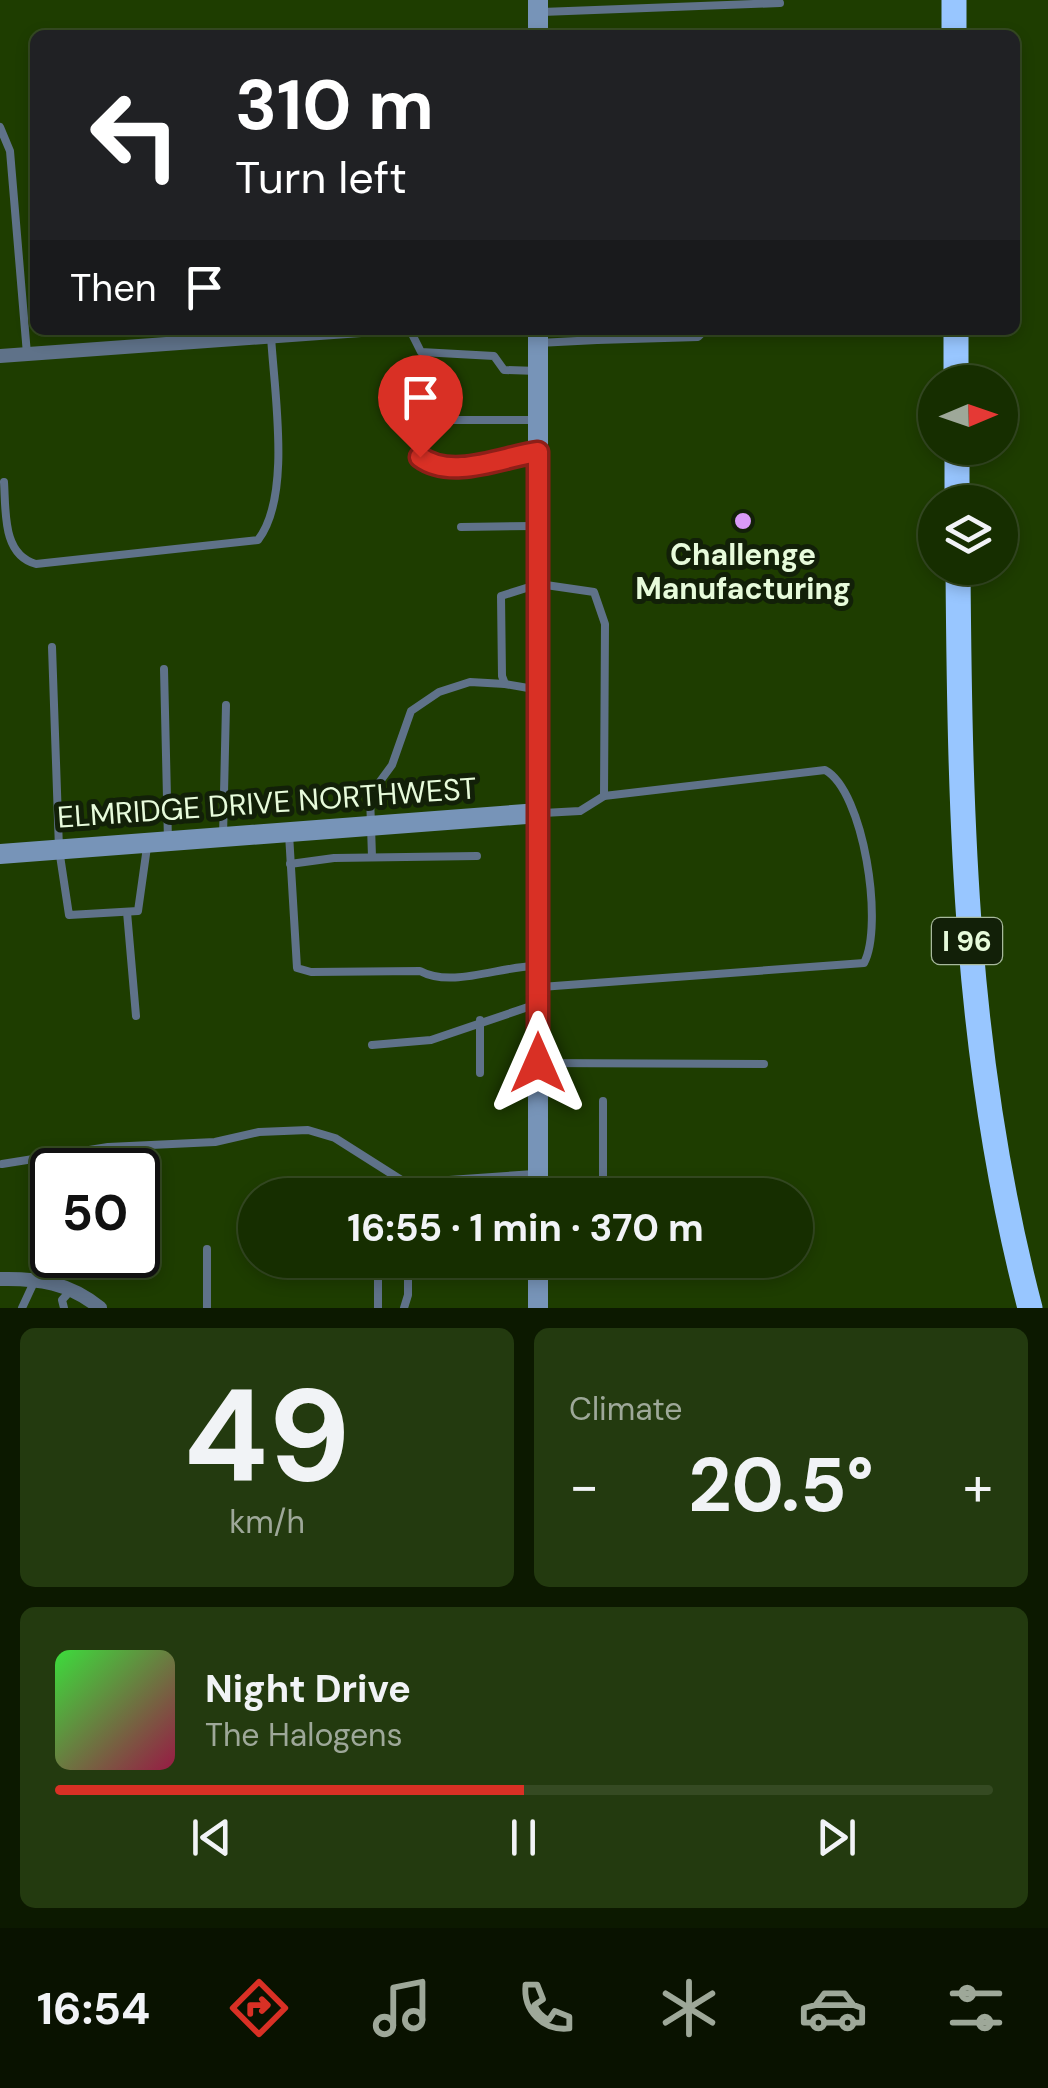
<!DOCTYPE html>
<html lang="en">
<head>
<meta charset="utf-8">
<style>
  :root { --surface:#162e00; --page:#233a0f; --text:#f1f3f6; --muted:#9ea899; --line:#354a22; --accent:#d93025 }
  body { margin:0; font-family:"DM Sans",sans-serif; background:var(--page); color:var(--text); height:100vh; display:flex; flex-direction:column; font-size:38px; white-space:nowrap }
  * { box-sizing:border-box; margin:0 }
  p { font-size:32px; color:var(--muted) }
  .icon { flex:none; width:55px; height:55px; fill:none; stroke:currentColor; stroke-width:2; stroke-linecap:round; stroke-linejoin:round }
  .map { position:relative; height:1308px; overflow:hidden }
  .drawer { display:flex; flex-direction:column; gap:20px; padding:20px; background:#0c1900; flex:1 }
  .drawer>* { flex:none }
  .top-card { position:absolute; left:30px; top:30px; width:990px; height:305px; border-radius:15px; box-shadow:0 5px 15px #0003,0 0 0 2px var(--line); background:#202124; color:#fff; overflow:hidden }
  .needle { width:65px; rotate:88deg }
  .tools { position:absolute; left:918px; top:365px; display:grid; gap:20px }
  .tools a { display:grid; place-items:center; width:100px; height:100px; border-radius:50%; background:var(--surface); box-shadow:0 5px 15px #0003,0 0 0 2px var(--line); font-size:50px }
  .speed { position:absolute; left:30px; top:1148px; display:flex; gap:20px; font-size:50px; font-weight:700; text-align:center }
  .speed>* { display:grid; place-content:center; width:130px; height:130px; border-radius:50%; background:var(--surface); box-shadow:0 5px 15px #0003,0 0 0 2px var(--line); line-height:1 }
  .speed .limit { border:5px solid #111; border-radius:15px; background:#fff; color:#111 }
  .pin { position:absolute; display:grid; place-items:center; width:85px; height:85px; color:#fff; margin:-102px -42px; border-radius:50% 50% 50% 0; rotate:-45deg; box-shadow:0 0 10px #0007 }
  .pin .icon { rotate:45deg }
  .me { position:absolute; width:110px; margin:-55px; rotate:0deg; stroke-linejoin:round; filter:drop-shadow(0 0 8px #0008) }
  .turn { display:flex; align-items:center; gap:35px; height:210px; padding:0 40px; font-size:45px }
  .turn .icon { width:130px; height:130px; stroke-width:2.5 }
  .turn b { display:block; font-size:70px; line-height:85px }
  .then { display:flex; align-items:center; height:95px; padding:0 40px; background:#0003; gap:20px; font-size:38px }
  .big { font-size:75px; font-weight:700; line-height:1.1 }
  .drawer .card { flex:1; display:flex; flex-direction:column; justify-content:center; gap:15px; min-width:0; padding:0 35px; border-radius:15px; background:var(--page) }
  .drawer .dial { align-items:center; gap:0 }
  .dial b { font-size:130px; line-height:1 }
  .song { display:flex; align-items:center; gap:30px }
  .cover { width:120px; height:120px; border-radius:15px; background:linear-gradient(135deg,hsl(120 70% 55%),hsl(340 70% 35%)) }
  .played { height:10px; border-radius:5px; background:linear-gradient(90deg,var(--accent) 50%,var(--line) 50%) }
  .keys { display:flex; justify-content:space-around; direction:ltr }
  .heat { display:flex; justify-content:space-between; align-items:center; font-size:55px; direction:ltr }
  .drawer .tiles { flex:1; display:grid; gap:20px; grid-template-columns:1fr 1fr }
  .card:last-child { grid-column:span 2 }
  .trip { position:absolute; left:238px; top:1178px; width:575px; height:100px; border-radius:50px; background:var(--surface); box-shadow:0 5px 15px #0003,0 0 0 2px var(--line); font-weight:700; line-height:100px; text-align:center }
  .menu { display:flex; height:160px; justify-content:space-around; align-items:center; background:#091200; color:var(--muted) }
  .menu .icon { width:70px; height:70px }
  .menu .active { color:var(--accent) }
  .menu b { font-size:45px; color:var(--text) }
  .map>svg:first-child { display:block }
</style>
</head>
<body>
<div class="map">
<svg width="1048" height="1308" viewBox="0 0 1048 1308">
  <rect width="100%" height="100%" fill="#1e3d00"/>
  <g fill="none" stroke-linecap="round" stroke-linejoin="round">
    <g stroke="#5f7289" stroke-width="8">
      <path d="M 542,12 L 780,3"/>
      <path d="M 0,127 L 10,151 L 27,354"/>
      <path d="M 410,330 L 421,352 L 494,356 L 504,370 L 538,371"/>
      <path d="M 597,340 L 698,337 L 705,330"/>
      <path d="M 538,343 L 597,340 L 597,330"/>
      <path d="M 534,420 L 433,420 L 423,423 L 420,457 C 451,481 503,456 535,453"/>
      <path d="M 4,482 C 6,511 2,555 36,564 L 258,540 C 292,496 274,391 271,336"/>
      <path d="M 461,527 L 534,526"/>
      <path d="M 52,647 L 59,849 L 69,915 L 138,911 L 147,847"/>
      <path d="M 164,669 L 168,841"/>
      <path d="M 534,689 L 505,684 L 502,676 L 501,596 L 539,584 L 594,592 L 605,624 L 604,796 L 580,811 L 543,813"/>
      <path d="M 289,834 L 297,968 L 311,972 L 420,971 C 451,988 498,967 534,966"/>
      <path d="M 223,837 L 226,705"/>
      <path d="M 372,857 L 370,795 L 392,765 L 411,711 L 439,692 L 470,682 L 505,684"/>
      <path d="M 290,864 L 334,858 L 477,856"/>
      <path d="M 127,912 L 136,1016"/>
      <path d="M 541,987 L 864,963 C 884,926 864,791 825,770 L 604,796"/>
      <path d="M 480,1020 L 480,1073"/>
      <path d="M 372,1045 L 431,1040 L 534,1005"/>
      <path d="M 538,1063 L 764,1064"/>
      <path d="M 603,1101 L 603,1195"/>
      <path d="M 2,1164 L 108,1147 L 215,1142 L 259,1132 L 308,1130 L 335,1138 L 406,1183 L 534,1174"/>
      <path d="M 207,1249 L 207,1308"/>
      <path d="M 378,1260 L 378,1308"/>
      <path d="M 22,1308 L 35,1280"/>
      <path d="M 64,1308 L 62,1300 L 71,1290"/>
      <path d="M 404,1308 L 408,1295 L 408,1260"/>
    </g>
    <g stroke="#5f7289" stroke-width="14">
      <path d="M 0,356 L 361,330"/>
      <path d="M 0,1279 C 38,1278 70,1283 100,1308"/>
    </g>
    <g stroke="#7794b8" stroke-width="20">
      <path d="M 538,0 L 538,35"/>
      <path d="M 0,854 L 539,813"/>
      <path d="M 538,1195 L 538,330"/>
      <path d="M 538,1308 L 538,1260"/>
    </g>
    <g stroke="#98c6ff" stroke-width="25">
      <path d="M 954,0 L 954,35"/>
      <path d="M 956,330 L 956,382"/>
      <path d="M 957,448 L 957,502"/>
      <path d="M 958,568 C 960,823 965,1059 1030,1308"/>
    </g>
  </g>
  <g fill="none" stroke-linecap="round" stroke-linejoin="round">
    <defs>
      <path id="route" d="M 420,457 C 452,481 505,456 538,452 L 538,1063"/>
    </defs>
    <use href="#route" stroke="#8d1f18" stroke-width="25"/>
    <use href="#route" stroke="#d93025" stroke-width="18"/>
  </g>
  <circle fill="#d99af8" stroke="#122008" stroke-width="4" cx="743" cy="521" r="10"/>
  <g text-anchor="middle" stroke-width="10" stroke-linejoin="round" paint-order="stroke">
    <rect fill="#122008" stroke="#a7b99c" stroke-width="2.5" x="932" y="918" width="70" height="46" rx="8"/>
    <g font-size="28" font-weight="bold" fill="#e7fbdb">
      <text x="967" y="951">I 96</text>
    </g>
    <g font-size="30" font-weight="bold" fill="#e7fbdb" stroke="#122008">
      <text x="743" y="565">Challenge<tspan x="743" dy="34">Manufacturing</tspan></text>
    </g>
    <g font-size="30" fill="#e7fbdb" stroke="#122008">
      <text transform="translate(267 803) rotate(-4)" y="10">ELMRIDGE DRIVE NORTHWEST</text>
    </g>
  </g>
</svg>
<div class="tools">
<a><svg class="needle" viewBox="-14 -14 28 28"><path d="M0-13l5 13h-10z" fill="#e53935"/><path d="M0 13l5-13h-10z" fill="#9ea899"/></svg></a>
<a><svg class="icon" aria-label="layers" viewBox="0 0 24 24"><path d="M12 4l9 5-9 5-9-5zM3 14l9 5 9-5"/></svg></a>
</div>
<div class="speed"><div class="limit">50</div></div>
<div class="pin" style="left:420px;top:457px;background:#d93025"><svg class="icon" aria-label="arrive" viewBox="0 0 24 24"><path d="M6 21V4h12l-3 4 3 4H6"/></svg></div>
<svg class="me" style="left:538px;top:1063px" viewBox="-20 -20 40 40"><path d="M0-17L14 15 0 8-14 15z" fill="#d93025" stroke="#fff" stroke-width="4"/></svg>
<div class="trip">16:55 · 1 min · 370 m</div>
<div class="top-card">
<div class="turn"><svg class="icon" aria-label="left" viewBox="0 0 24 24"><path d="M17 20v-9H6M10 6l-5 5 5 5"/></svg><div><b>310 m</b>Turn left</div></div>
<div class="then">Then<svg class="icon" aria-label="arrive" viewBox="0 0 24 24"><path d="M6 21V4h12l-3 4 3 4H6"/></svg></div>
</div>
</div>
<section class="drawer">
<div class="tiles">
<div class="card dial"><b>49</b><p>km/h</p></div>
<div class="card"><p>Climate</p>
<div class="heat"><a>−</a><b class="big">20.5°</b><a>+</a></div>
</div>
<div class="card">
<div class="song"><i class="cover"></i><div><b>Night Drive</b><p>The Halogens</p></div></div>
<div class="played"></div>
<div class="keys"><svg class="icon" aria-label="previous" viewBox="0 0 24 24"><path d="M18 5L8 12l10 7zM5 5v14"/></svg><svg class="icon" aria-label="pause" viewBox="0 0 24 24"><path d="M8 5v14M16 5v14"/></svg><svg class="icon" aria-label="next" viewBox="0 0 24 24"><path d="M6 5l10 7-10 7zM19 5v14"/></svg></div>
</div>
</div>
</section>
<nav class="menu">
<b>16:54</b>
<svg class="icon active" aria-label="directions" viewBox="0 0 24 24"><path d="M12 3l9 9-9 9-9-9zM9 14v-3h6M13 9l2 2-2 2"/></svg>
<svg class="icon" aria-label="music" viewBox="0 0 24 24"><path d="M9 18V5l10-2v13"/><circle cx="6" cy="18" r="3"/><circle cx="16" cy="16" r="3"/></svg>
<svg class="icon" aria-label="phone" viewBox="0 0 24 24"><path d="M5 4h4l2 5-3 2q2 4 5 5l2-3 5 2v4C11 20 4 13 5 4z"/></svg>
<svg class="icon" aria-label="climate" viewBox="0 0 24 24"><path d="M12 3v18M4 7l16 10M4 17L20 7"/></svg>
<svg class="icon" aria-label="car" viewBox="0 0 24 24"><path d="M5 17H2v-5l4-1 3-4h7l3 4 3 1v5h-3M9 17h6M6 11h13"/><circle cx="7" cy="17" r="2"/><circle cx="17" cy="17" r="2"/></svg>
<svg class="icon" aria-label="filters" viewBox="0 0 24 24"><path d="M4 7h16M4 17h16"/><circle cx="9" cy="7" r="2"/><circle cx="15" cy="17" r="2"/></svg>
</nav>
</body>
</html>
